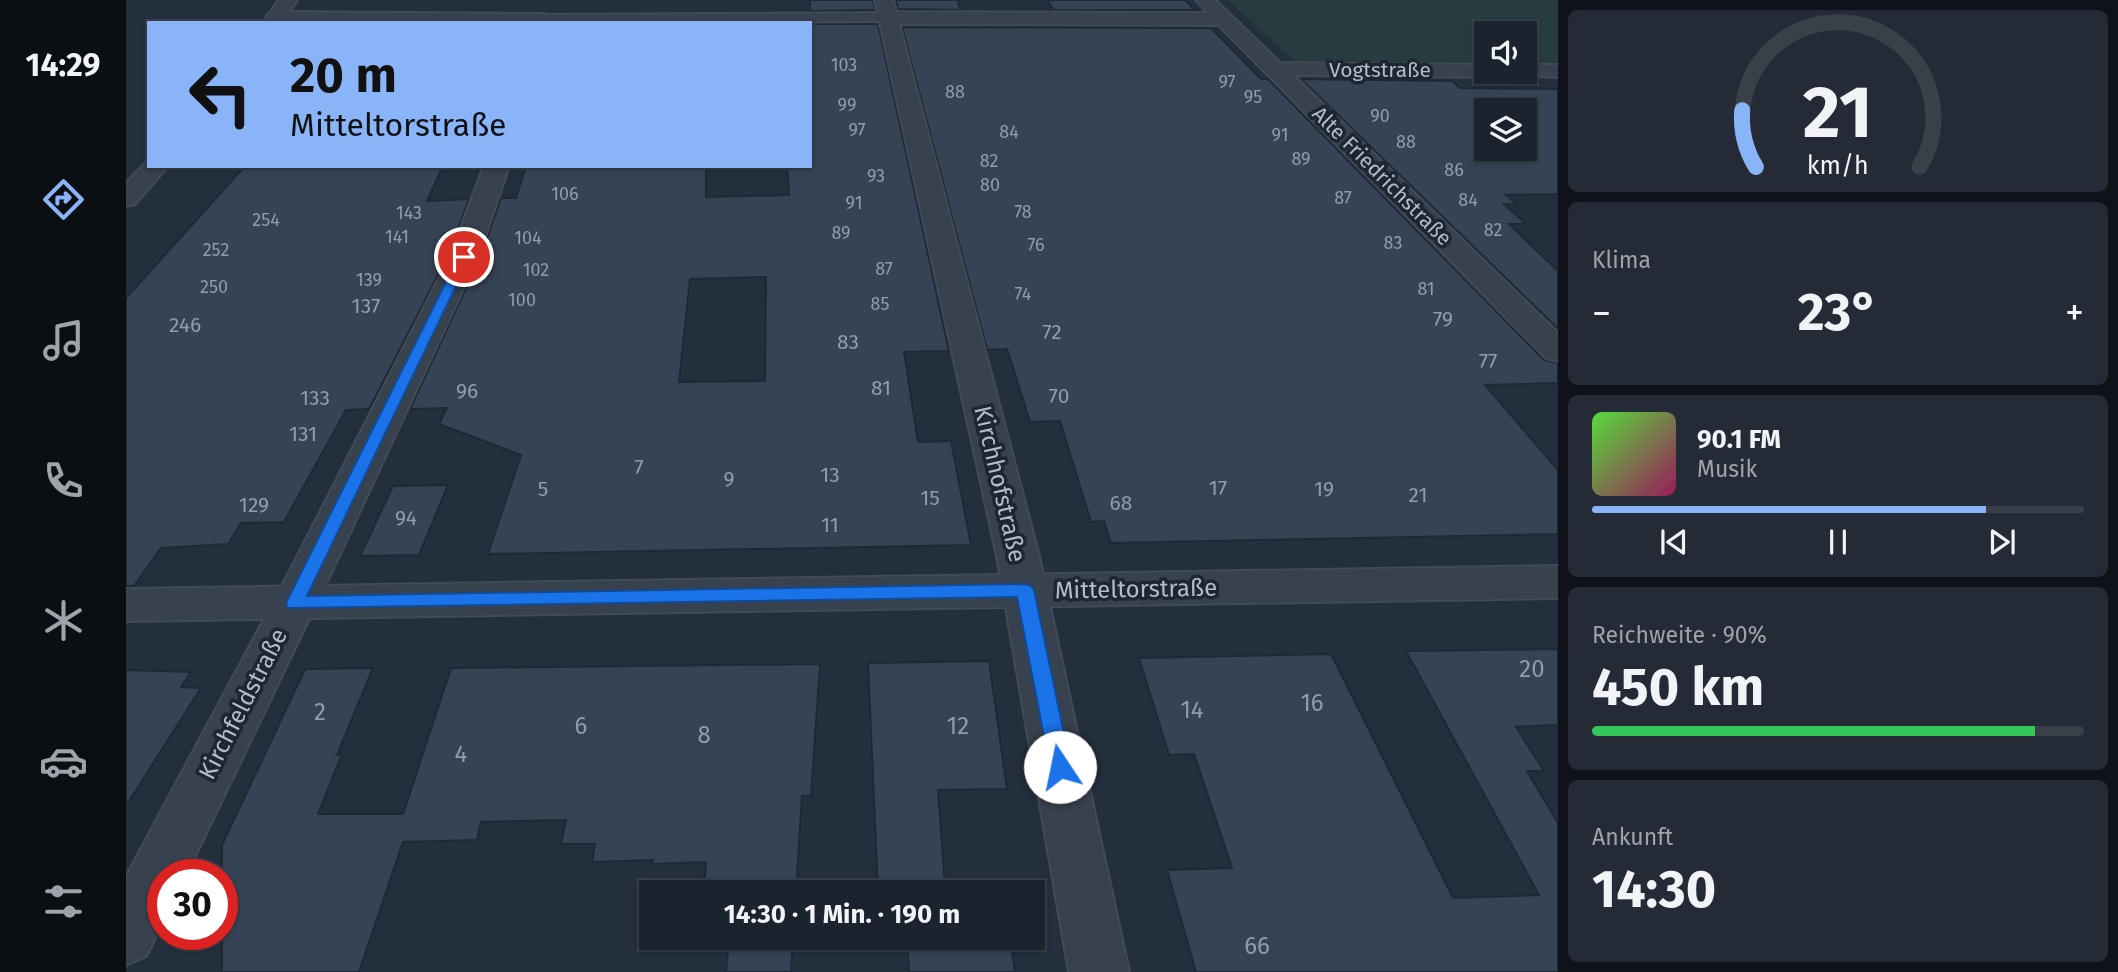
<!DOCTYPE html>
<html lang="de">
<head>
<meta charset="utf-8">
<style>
  :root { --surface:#1b232e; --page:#242b36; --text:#f1f3f6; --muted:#a0a4aa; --line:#39404a; --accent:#8ab4f8 }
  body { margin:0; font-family:"Fira Sans",sans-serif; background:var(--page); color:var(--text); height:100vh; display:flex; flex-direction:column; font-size:26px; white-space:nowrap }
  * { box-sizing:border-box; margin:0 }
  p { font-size:23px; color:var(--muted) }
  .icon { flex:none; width:38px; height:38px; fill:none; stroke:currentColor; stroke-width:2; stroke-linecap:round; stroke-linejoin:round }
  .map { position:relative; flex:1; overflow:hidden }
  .sheet { display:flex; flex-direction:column; gap:10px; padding:10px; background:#0f1319; width:560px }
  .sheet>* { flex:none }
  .guide { position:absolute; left:21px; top:21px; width:665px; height:147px; border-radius:0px; box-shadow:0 2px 5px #0004,0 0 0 2px var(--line); background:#8ab4f8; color:#111; overflow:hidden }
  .buttons { position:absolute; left:1348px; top:21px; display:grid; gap:14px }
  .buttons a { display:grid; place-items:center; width:63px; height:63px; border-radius:0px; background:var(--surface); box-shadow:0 2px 5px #0004,0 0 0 2px var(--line); font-size:35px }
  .speed { position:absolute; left:21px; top:859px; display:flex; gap:14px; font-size:35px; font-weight:700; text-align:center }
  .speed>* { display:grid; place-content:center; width:91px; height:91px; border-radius:50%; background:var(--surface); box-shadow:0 2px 5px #0004,0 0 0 2px var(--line); line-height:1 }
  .speed .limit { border:10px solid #d22; background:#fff; color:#111 }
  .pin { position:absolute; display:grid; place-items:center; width:60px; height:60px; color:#fff; margin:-30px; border:4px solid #fff; border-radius:50%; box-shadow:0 2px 7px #0007 }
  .me { position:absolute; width:77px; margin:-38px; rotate:349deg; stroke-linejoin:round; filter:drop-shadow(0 0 5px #0008) }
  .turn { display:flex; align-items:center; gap:24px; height:147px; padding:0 28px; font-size:32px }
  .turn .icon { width:91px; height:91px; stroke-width:2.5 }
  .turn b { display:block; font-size:49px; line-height:60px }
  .big { font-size:52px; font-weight:700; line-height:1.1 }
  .sheet .tile { flex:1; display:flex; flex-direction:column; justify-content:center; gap:10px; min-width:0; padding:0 24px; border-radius:10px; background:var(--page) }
  .sheet .dial { align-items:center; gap:0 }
  .dial svg { height:182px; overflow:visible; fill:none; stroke:var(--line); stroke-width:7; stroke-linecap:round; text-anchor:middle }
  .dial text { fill:var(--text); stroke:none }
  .song { display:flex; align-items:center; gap:21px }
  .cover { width:84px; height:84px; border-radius:10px; background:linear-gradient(135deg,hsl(110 70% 55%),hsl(330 70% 35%)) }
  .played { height:7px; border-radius:4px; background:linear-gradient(90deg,var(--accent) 80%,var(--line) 80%) }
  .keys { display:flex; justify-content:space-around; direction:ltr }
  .heat { display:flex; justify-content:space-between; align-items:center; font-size:38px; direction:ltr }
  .charge { height:10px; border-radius:5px; background:linear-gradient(90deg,#34c759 90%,var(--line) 0) }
  .trip { position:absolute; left:513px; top:880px; width:406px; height:70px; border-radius:0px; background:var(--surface); box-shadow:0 2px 5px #0004,0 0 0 2px var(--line); font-weight:700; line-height:70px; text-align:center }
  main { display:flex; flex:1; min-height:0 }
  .tabs { display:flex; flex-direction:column; width:126px; justify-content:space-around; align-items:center; background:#0b0e12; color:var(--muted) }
  .tabs .icon { width:49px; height:49px }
  .tabs .active { color:var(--accent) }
  .tabs b { font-size:32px; color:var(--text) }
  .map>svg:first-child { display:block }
</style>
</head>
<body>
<main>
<nav class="tabs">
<b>14:29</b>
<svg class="icon active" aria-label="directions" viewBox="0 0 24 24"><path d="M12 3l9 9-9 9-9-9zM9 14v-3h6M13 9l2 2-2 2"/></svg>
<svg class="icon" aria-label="music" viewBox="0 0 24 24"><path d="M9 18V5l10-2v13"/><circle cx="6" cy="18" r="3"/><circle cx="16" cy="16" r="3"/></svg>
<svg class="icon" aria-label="phone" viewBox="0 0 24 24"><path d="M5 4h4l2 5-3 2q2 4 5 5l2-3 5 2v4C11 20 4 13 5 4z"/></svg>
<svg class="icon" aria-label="climate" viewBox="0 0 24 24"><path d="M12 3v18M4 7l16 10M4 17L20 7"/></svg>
<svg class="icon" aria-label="car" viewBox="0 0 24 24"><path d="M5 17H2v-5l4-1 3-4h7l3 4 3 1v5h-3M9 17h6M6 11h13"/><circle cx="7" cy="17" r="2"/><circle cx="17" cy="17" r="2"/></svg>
<svg class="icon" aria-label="filters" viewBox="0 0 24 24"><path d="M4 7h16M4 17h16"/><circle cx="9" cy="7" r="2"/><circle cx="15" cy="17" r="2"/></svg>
</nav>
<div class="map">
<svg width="1432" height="972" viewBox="0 0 1432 972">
  <rect width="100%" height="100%" fill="#242f3e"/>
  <path fill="#263c3f" d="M 1103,0 L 1432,0 L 1432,64 L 1398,63 L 1398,33 L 1360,33 L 1360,63 L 1170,63 Z"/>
  <g fill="#364354" stroke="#1f2835" stroke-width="2" fill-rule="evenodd">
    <path d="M 684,0 L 747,0 L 749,10 L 684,11 Z"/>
    <path d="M 770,0 L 832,0 L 834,10 L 772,9 Z"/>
    <path d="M 922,0 L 1059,0 L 1069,10 L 927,10 Z"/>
    <path d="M 684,24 L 752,24 L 823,351 L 778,352 L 792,442 L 825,441 L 845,545 L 362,554 L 395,455 L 313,424 L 321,408 L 284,409 L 354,258 L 375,198 L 390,198 L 400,166 L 580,166 L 580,197 L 663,195 L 661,166 L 684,166 ZM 640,277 L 639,381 L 553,382 L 564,279 Z"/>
    <path d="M 776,27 L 1085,28 L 1135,79 L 1142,79 L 1418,360 L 1432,363 L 1432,383 L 1359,385 L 1432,470 L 1432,534 L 985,543 L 978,521 L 965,522 L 934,421 L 904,422 L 881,349 L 861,350 Z"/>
    <path d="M 1175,79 L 1326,81 L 1334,88 L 1432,89 L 1432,194 L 1380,195 L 1391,204 L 1378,204 L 1400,224 L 1383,224 L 1432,271 L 1432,329 ZM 1360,110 L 1398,110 L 1398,149 L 1360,149 Z"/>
    <path d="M 119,166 L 317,166 L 301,201 L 343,199 L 322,256 L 243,409 L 220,410 L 158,522 L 115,523 L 102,544 L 35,548 L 8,586 L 0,586 L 0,298 Z"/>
    <path d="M 322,485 L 293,555 L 234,556 L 267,486 Z"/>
    <path d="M 1432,649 L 1432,725 L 1390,727 L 1418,771 L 1401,771 L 1432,823 L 1432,972 L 1070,972 L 1041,870 L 1106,868 L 1068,754 L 1043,755 L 1013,658 L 1205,654 L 1327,898 L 1413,895 L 1280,651 Z"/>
    <path d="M 863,661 L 881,789 L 812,790 L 819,885 L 877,884 L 878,892 L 752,892 L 742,663 Z"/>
    <path d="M 694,664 L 685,796 L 676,796 L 670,892 L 607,892 L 607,888 L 578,889 L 580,862 L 526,864 L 527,860 L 466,862 L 469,844 L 435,844 L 440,820 L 355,822 L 351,840 L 277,842 L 233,972 L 96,972 L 96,845 L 179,669 L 247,668 L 211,755 L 216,754 L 192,814 L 277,814 L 325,668 Z"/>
    <path d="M 0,670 L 65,672 L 55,687 L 75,688 L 0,806 Z"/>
    <path d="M 603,938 L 667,938 L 665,972 L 600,972 Z"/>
    <path d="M 781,938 L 884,938 L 889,972 L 783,972 Z"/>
  </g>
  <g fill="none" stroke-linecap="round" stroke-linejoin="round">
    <defs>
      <path id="pedestrian" d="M 761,13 L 767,15 L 769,18 L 767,21 L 412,23 L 410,20 L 418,15 Z"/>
      <g id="minor">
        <path d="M 749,0 L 767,0 L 770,12 L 1082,13 L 1070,0 L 1089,0 L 1154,63 L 1360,65 L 1360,72 L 1370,72 L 1360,77 L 1167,75 L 1432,333 L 1432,361 L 1420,358 L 1093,25 L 773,24 L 913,556 L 1003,972 L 943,972 L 871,556 Z"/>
        <path d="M 149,12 L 418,14 L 427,20 L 425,23 L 142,22 L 140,18 L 142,14 Z"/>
        <path d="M 1398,65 L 1432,65 L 1432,77 L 1391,75 L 1388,72 L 1398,72 Z"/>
        <path d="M 358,166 L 383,166 L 352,257 L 205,573 L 60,875 L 37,875 L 37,922 L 20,956 L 0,965 L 0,877 L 163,573 L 324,257 Z"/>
      </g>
      <g id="tertiary">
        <path d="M 153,0 L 171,0 L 156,23 L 137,23 Z"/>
        <path d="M 23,160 L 23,166 L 42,166 L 9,204 L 0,206 L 0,183 Z"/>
        <path d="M 1432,566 L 1432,598 L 0,621 L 0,589 Z"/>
      </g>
    </defs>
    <use href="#pedestrian" stroke="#414a57" stroke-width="4"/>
    <use href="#minor" stroke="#414a57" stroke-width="4"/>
    <use href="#tertiary" stroke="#414a57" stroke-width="4"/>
    <use href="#pedestrian" fill="#38414e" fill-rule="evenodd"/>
    <use href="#minor" fill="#38414e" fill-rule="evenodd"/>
    <use href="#tertiary" fill="#38414e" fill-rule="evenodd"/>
  </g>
  <path fill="#1a73e8" stroke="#114b97" stroke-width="2" d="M 334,254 L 344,257 L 181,596 L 899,584 L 905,586 L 908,590 L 945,767 L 942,774 L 934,776 L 927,774 L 924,767 L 891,597 L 162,608 L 160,603 Z"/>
  <g text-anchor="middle" stroke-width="7" stroke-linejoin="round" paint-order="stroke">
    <g font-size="18" fill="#929caa">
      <text x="718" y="71">103</text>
      <text x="1101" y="88">97</text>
      <text x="829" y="98">88</text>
      <text x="1127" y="103">95</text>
      <text x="721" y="111">99</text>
      <text x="1254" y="122">90</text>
      <text x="731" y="136">97</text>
      <text x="883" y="138">84</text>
      <text x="1154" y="141">91</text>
      <text x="1280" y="148">88</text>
      <text x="1175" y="165">89</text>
      <text x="863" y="167">82</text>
      <text x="1328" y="176">86</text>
      <text x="750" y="182">93</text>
      <text x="864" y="191">80</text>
      <text x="439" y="200">106</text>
      <text x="1217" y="204">87</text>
      <text x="1342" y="206">84</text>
      <text x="728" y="209">91</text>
      <text x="897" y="218">78</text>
      <text x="283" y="219">143</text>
      <text x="140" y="226">254</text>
      <text x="1367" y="236">82</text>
      <text x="715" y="239">89</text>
      <text x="271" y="243">141</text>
      <text x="402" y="244">104</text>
      <text x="1267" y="249">83</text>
      <text x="910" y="251">76</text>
      <text x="90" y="256">252</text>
      <text x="758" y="275">87</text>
      <text x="410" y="276">102</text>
      <text x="243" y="286">139</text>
      <text x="88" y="293">250</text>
      <text x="1300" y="295">81</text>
      <text x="897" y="300">74</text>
      <text x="396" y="306">100</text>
      <text x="754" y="310">85</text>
    </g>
    <g font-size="21" fill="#b4bcc9" stroke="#1d2633">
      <text x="1254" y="77">Vogtstraße</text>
      <text transform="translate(1256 176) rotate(45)" y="7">Alte Friedrichstraße</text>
    </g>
    <g font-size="21" fill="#929caa">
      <text x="240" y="313">137</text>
      <text x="1317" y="326">79</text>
      <text x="59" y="332">246</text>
      <text x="926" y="339">72</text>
      <text x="722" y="349">83</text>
      <text x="1362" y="368">77</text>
      <text x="755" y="395">81</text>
      <text x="341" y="398">96</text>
      <text x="933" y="403">70</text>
      <text x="189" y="405">133</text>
      <text x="177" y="441">131</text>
      <text x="513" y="474">7</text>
      <text x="704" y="482">13</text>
      <text x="603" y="486">9</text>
      <text x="1092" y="495">17</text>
      <text x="417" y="496">5</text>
      <text x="1198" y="496">19</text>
      <text x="1292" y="502">21</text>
      <text x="804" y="505">15</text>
      <text x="995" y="510">68</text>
      <text x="128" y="512">129</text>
      <text x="280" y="525">94</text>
      <text x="704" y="532">11</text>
    </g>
    <g font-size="24" fill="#b4bcc9" stroke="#1d2633">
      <text transform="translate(874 484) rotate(77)" y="8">Kirchhofstraße</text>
      <text transform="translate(1010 589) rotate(-1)" y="8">Mitteltorstraße</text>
      <text transform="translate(117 704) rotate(-63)" y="8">Kirchfeldstraße</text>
    </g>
    <g font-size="24" fill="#929caa">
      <text x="1406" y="677">20</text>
      <text x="1186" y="711">16</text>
      <text x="1066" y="718">14</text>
      <text x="194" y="720">2</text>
      <text x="455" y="734">6</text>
      <text x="832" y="734">12</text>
      <text x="578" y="743">8</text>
      <text x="335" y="762">4</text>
      <text x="1131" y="954">66</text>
    </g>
  </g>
</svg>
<div class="buttons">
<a><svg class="icon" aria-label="sound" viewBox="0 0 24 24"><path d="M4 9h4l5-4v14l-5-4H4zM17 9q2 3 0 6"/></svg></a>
<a><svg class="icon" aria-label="layers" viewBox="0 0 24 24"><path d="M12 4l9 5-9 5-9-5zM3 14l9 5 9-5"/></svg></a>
</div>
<div class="speed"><div class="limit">30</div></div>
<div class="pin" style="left:338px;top:257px;background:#d93025"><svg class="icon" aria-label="arrive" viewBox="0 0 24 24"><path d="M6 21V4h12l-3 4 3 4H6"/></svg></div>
<svg class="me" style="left:934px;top:767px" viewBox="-20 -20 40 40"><circle r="19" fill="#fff"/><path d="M0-13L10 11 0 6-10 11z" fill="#1a73e8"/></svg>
<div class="trip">14:30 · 1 Min. · 190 m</div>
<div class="guide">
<div class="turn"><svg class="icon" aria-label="left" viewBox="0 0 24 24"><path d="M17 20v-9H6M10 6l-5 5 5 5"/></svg><div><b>20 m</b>Mitteltorstraße</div></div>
</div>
</div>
<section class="sheet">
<div class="tile dial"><svg viewBox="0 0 100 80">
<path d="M14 69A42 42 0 1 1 86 69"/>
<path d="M14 69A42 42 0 0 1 8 44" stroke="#8ab4f8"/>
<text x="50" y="56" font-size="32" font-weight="700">21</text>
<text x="50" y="72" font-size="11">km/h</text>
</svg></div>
<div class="tile"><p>Klima</p>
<div class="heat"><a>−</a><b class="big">23°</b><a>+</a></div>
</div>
<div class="tile">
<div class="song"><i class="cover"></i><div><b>90.1 FM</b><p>Musik</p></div></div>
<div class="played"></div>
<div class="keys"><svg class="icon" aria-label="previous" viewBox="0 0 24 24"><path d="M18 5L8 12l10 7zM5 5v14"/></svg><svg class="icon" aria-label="pause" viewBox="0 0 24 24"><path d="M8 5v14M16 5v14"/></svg><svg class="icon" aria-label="next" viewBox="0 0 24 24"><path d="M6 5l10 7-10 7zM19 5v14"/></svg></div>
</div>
<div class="tile"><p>Reichweite · 90%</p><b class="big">450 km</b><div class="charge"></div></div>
<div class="tile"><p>Ankunft</p><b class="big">14:30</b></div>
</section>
</main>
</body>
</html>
